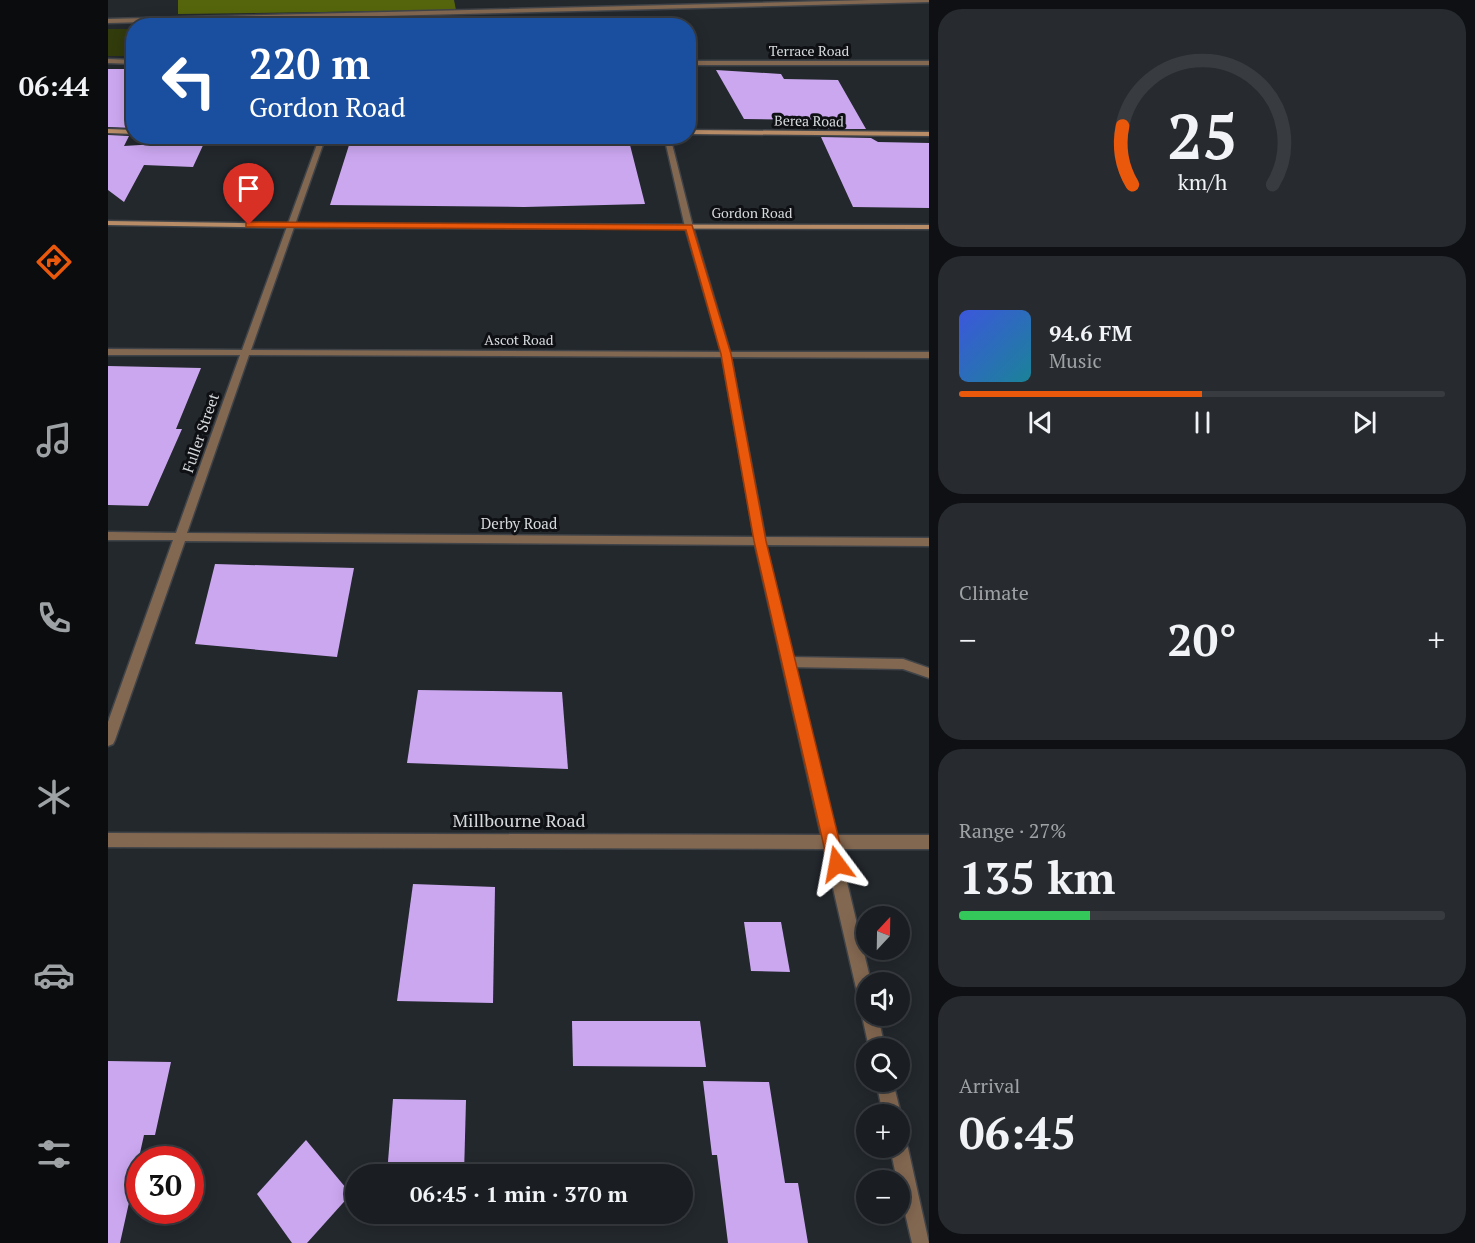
<!DOCTYPE html>
<html lang="en">
<head>
<meta charset="utf-8">
<style>
  :root { --surface:#1a1e22; --page:#272b2f; --text:#f1f3f6; --muted:#9fa2a5; --line:#383c40; --accent:#ea580c }
  body { margin:0; font-family:"PT Serif",serif; background:var(--page); color:var(--text); height:100vh; display:flex; flex-direction:column; font-size:22px; white-space:nowrap }
  * { box-sizing:border-box; margin:0 }
  p { font-size:20px; color:var(--muted) }
  .icon { flex:none; width:33px; height:33px; fill:none; stroke:currentColor; stroke-width:2; stroke-linecap:round; stroke-linejoin:round }
  .map { position:relative; flex:1; overflow:hidden }
  .panel { display:flex; flex-direction:column; gap:9px; padding:9px; background:#0e1013; width:546px }
  .panel>* { flex:none }
  .top-card { position:absolute; left:18px; top:18px; width:570px; height:126px; border-radius:24px; box-shadow:0 3px 15px #0003,0 0 0 2px var(--line); background:#1a4fa0; color:#fff; overflow:hidden }
  .needle { width:39px; rotate:22deg }
  .tools { position:absolute; left:748px; top:906px; display:grid; gap:12px }
  .tools a { display:grid; place-items:center; width:54px; height:54px; border-radius:50%; background:var(--surface); box-shadow:0 3px 15px #0003,0 0 0 2px var(--line); font-size:30px }
  .speed { position:absolute; left:18px; top:1146px; display:flex; gap:12px; font-size:30px; font-weight:700; text-align:center }
  .speed>* { display:grid; place-content:center; width:78px; height:78px; border-radius:50%; background:var(--surface); box-shadow:0 3px 15px #0003,0 0 0 2px var(--line); line-height:1 }
  .speed .limit { border:9px solid #d22; background:#fff; color:#111 }
  .pin { position:absolute; display:grid; place-items:center; width:51px; height:51px; color:#fff; margin:-62px -26px; border-radius:50% 50% 50% 0; rotate:-45deg; box-shadow:0 0 6px #0007 }
  .pin .icon { rotate:45deg }
  .me { position:absolute; width:66px; margin:-33px; rotate:347deg; stroke-linejoin:round; filter:drop-shadow(0 0 4px #0008) }
  .turn { display:flex; align-items:center; gap:21px; height:126px; padding:0 24px; font-size:27px }
  .turn .icon { width:78px; height:78px; stroke-width:2.5 }
  .turn b { display:block; font-size:42px; line-height:51px }
  .big { font-size:45px; font-weight:700; line-height:1.1 }
  .panel .card { flex:1; display:flex; flex-direction:column; justify-content:center; gap:9px; min-width:0; padding:0 21px; border-radius:24px; background:var(--page) }
  .panel .dial { align-items:center; gap:0 }
  .dial svg { height:156px; overflow:visible; fill:none; stroke:var(--line); stroke-width:7; stroke-linecap:round; text-anchor:middle }
  .dial text { fill:var(--text); stroke:none }
  .song { display:flex; align-items:center; gap:18px }
  .cover { width:72px; height:72px; border-radius:9px; background:linear-gradient(135deg,hsl(230 70% 55%),hsl(190 70% 35%)) }
  .played { height:6px; border-radius:3px; background:linear-gradient(90deg,var(--accent) 50%,var(--line) 50%) }
  .keys { display:flex; justify-content:space-around; direction:ltr }
  .heat { display:flex; justify-content:space-between; align-items:center; font-size:33px; direction:ltr }
  .charge { height:9px; border-radius:4px; background:linear-gradient(90deg,#34c759 27%,var(--line) 0) }
  .trip { position:absolute; left:237px; top:1164px; width:348px; height:60px; border-radius:30px; background:var(--surface); box-shadow:0 3px 15px #0003,0 0 0 2px var(--line); font-weight:700; line-height:60px; text-align:center }
  main { display:flex; flex:1; min-height:0 }
  .dock { display:flex; flex-direction:column; width:108px; justify-content:space-around; align-items:center; background:#0a0c0e; color:var(--muted) }
  .dock .icon { width:42px; height:42px }
  .dock .selected { color:var(--accent) }
  .dock b { font-size:27px; color:var(--text) }
  .map>svg:first-child { display:block }
</style>
</head>
<body>
<main>
<nav class="dock">
<b>06:44</b>
<svg class="icon selected" aria-label="directions" viewBox="0 0 24 24"><path d="M12 3l9 9-9 9-9-9zM9 14v-3h6M13 9l2 2-2 2"/></svg>
<svg class="icon" aria-label="music" viewBox="0 0 24 24"><path d="M9 18V5l10-2v13"/><circle cx="6" cy="18" r="3"/><circle cx="16" cy="16" r="3"/></svg>
<svg class="icon" aria-label="phone" viewBox="0 0 24 24"><path d="M5 4h4l2 5-3 2q2 4 5 5l2-3 5 2v4C11 20 4 13 5 4z"/></svg>
<svg class="icon" aria-label="climate" viewBox="0 0 24 24"><path d="M12 3v18M4 7l16 10M4 17L20 7"/></svg>
<svg class="icon" aria-label="car" viewBox="0 0 24 24"><path d="M5 17H2v-5l4-1 3-4h7l3 4 3 1v5h-3M9 17h6M6 11h13"/><circle cx="7" cy="17" r="2"/><circle cx="17" cy="17" r="2"/></svg>
<svg class="icon" aria-label="filters" viewBox="0 0 24 24"><path d="M4 7h16M4 17h16"/><circle cx="9" cy="7" r="2"/><circle cx="15" cy="17" r="2"/></svg>
</nav>
<div class="map">
<svg width="821" height="1243" viewBox="0 0 821 1243">
  <rect width="100%" height="100%" fill="#23282d"/>
  <rect fill="#323b0c" x="0" y="29" width="25" height="27"/>
  <path fill="#55650b" d="M 70,0 L 346,0 L 348,10 L 70,14 Z"/>
  <g fill="#cba7f0">
    <path d="M 0,69 L 26,69 L 26,128 L 0,127 Z"/>
    <path d="M 608,70 L 673,74 L 676,79 L 730,80 L 758,129 L 708,129 L 704,120 L 636,119 Z"/>
    <path d="M 0,135 L 21,136 L 16,146 L 97,141 L 85,167 L 36,165 L 16,202 L 0,190 Z"/>
    <path d="M 713,137 L 763,138 L 770,142 L 821,143 L 821,208 L 745,207 Z"/>
    <path d="M 242,142 L 408,146 L 408,143 L 522,145 L 537,204 L 416,207 L 222,205 Z"/>
    <path d="M 0,366 L 93,368 L 68,429 L 74,429 L 40,506 L 0,505 Z"/>
    <path d="M 107,564 L 246,568 L 229,657 L 87,644 Z"/>
    <path d="M 310,690 L 454,692 L 460,769 L 299,763 Z"/>
    <path d="M 305,884 L 387,887 L 385,1003 L 289,1001 Z"/>
    <path d="M 636,922 L 673,922 L 682,972 L 643,971 Z"/>
    <path d="M 464,1021 L 592,1021 L 598,1067 L 465,1066 Z"/>
    <path d="M 0,1061 L 63,1062 L 47,1135 L 36,1135 L 12,1243 L 0,1243 Z"/>
    <path d="M 595,1081 L 661,1082 L 677,1183 L 690,1183 L 700,1243 L 620,1243 L 609,1155 L 604,1155 Z"/>
    <path d="M 285,1099 L 358,1100 L 356,1174 L 279,1174 Z"/>
    <path d="M 198,1140 L 243,1194 L 199,1243 L 184,1243 L 149,1194 Z"/>
  </g>
  <g fill="none" stroke-linecap="round" stroke-linejoin="round">
    <defs>
      <path id="lane" d="M 681,657 L 795,659 L 821,668 L 821,678 L 795,669 L 681,667 L 677,666 L 675,662 L 677,658 Z"/>
      <g id="street">
        <path d="M 762,0 L 821,0 L 821,2 L 0,23 L 0,19 Z"/>
        <path d="M 0,59 L 26,60 L 26,64 L 0,63 Z"/>
        <rect x="580" y="61" width="241" height="4"/>
        <path d="M 212,136 L 218,136 L 143,350 L 613,352 L 577,227 L 556,136 L 562,136 L 585,227 L 622,352 L 821,352 L 821,358 L 623,357 L 657,537 L 821,538 L 821,546 L 658,545 L 728,835 L 821,835 L 821,849 L 731,849 L 763,982 L 759,982 L 759,1016 L 770,1016 L 777,1048 L 761,1048 L 754,1016 L 756,1010 L 759,1009 L 753,1007 L 751,1001 L 716,849 L 0,847 L 0,833 L 713,835 L 647,545 L 77,541 L 7,740 L 5,744 L 0,746 L 0,722 L 65,540 L 0,540 L 0,532 L 68,533 L 132,355 L 0,355 L 0,349 L 134,350 ZM 141,355 L 614,357 L 646,537 L 79,533 Z"/>
        <path d="M 768,1082 L 785,1082 L 793,1114 L 792,1116 L 775,1114 Z"/>
        <path d="M 792,1139 L 797,1142 L 800,1148 L 821,1243 L 804,1243 L 792,1192 L 792,1180 L 789,1180 L 782,1148 L 792,1148 Z"/>
      </g>
      <g id="secondary">
        <path d="M 0,129 L 26,130 L 26,134 L 0,133 Z"/>
        <path d="M 580,130 L 821,132 L 821,136 L 580,134 Z"/>
        <path d="M 0,221 L 205,224 L 821,225 L 821,229 L 205,228 L 0,225 Z"/>
      </g>
    </defs>
    <use href="#lane" stroke="#404449" stroke-width="3"/>
    <use href="#street" stroke="#404449" stroke-width="3"/>
    <use href="#secondary" stroke="#404449" stroke-width="3"/>
    <use href="#lane" fill="#836851" fill-rule="evenodd"/>
    <use href="#street" fill="#836851" fill-rule="evenodd"/>
    <use href="#secondary" fill="#b78c67" fill-rule="evenodd"/>
  </g>
  <path fill="#ea580c" stroke="#983908" stroke-width="1.5" d="M 141,222 L 584,225 L 623,354 L 658,541 L 737,864 L 735,870 L 729,872 L 723,870 L 720,864 L 646,541 L 613,354 L 578,230 L 138,227 L 138,223 Z"/>
  <g text-anchor="middle" stroke-width="6" stroke-linejoin="round" paint-order="stroke">
    <g font-size="14" fill="#d6d9dc" stroke="#0e1013">
      <text x="701" y="56">Terrace Road</text>
      <text transform="translate(701 121) rotate(1)" y="5">Berea Road</text>
      <text x="644" y="218">Gordon Road</text>
      <text x="411" y="345">Ascot Road</text>
    </g>
    <g font-size="15" fill="#d6d9dc" stroke="#0e1013">
      <text transform="translate(93 433) rotate(-71)" y="5">Fuller Street</text>
      <text x="411" y="529">Derby Road</text>
    </g>
    <g font-size="18" fill="#d6d9dc" stroke="#0e1013">
      <text x="411" y="827">Millbourne Road</text>
    </g>
  </g>
</svg>
<div class="tools">
<a><svg class="needle" viewBox="-14 -14 28 28"><path d="M0-13l5 13h-10z" fill="#e53935"/><path d="M0 13l5-13h-10z" fill="#9fa2a5"/></svg></a>
<a><svg class="icon" aria-label="sound" viewBox="0 0 24 24"><path d="M4 9h4l5-4v14l-5-4H4zM17 9q2 3 0 6"/></svg></a>
<a><svg class="icon" aria-label="search" viewBox="0 0 24 24"><circle cx="10" cy="10" r="6"/><path d="M15 15l6 6"/></svg></a>
<a>+</a>
<a>−</a>
</div>
<div class="speed"><div class="limit">30</div></div>
<div class="pin" style="left:141px;top:225px;background:#d93025"><svg class="icon" aria-label="arrive" viewBox="0 0 24 24"><path d="M6 21V4h12l-3 4 3 4H6"/></svg></div>
<svg class="me" style="left:729px;top:864px" viewBox="-20 -20 40 40"><path d="M0-17L14 15 0 8-14 15z" fill="#ea580c" stroke="#fff" stroke-width="4"/></svg>
<div class="trip">06:45 · 1 min · 370 m</div>
<div class="top-card">
<div class="turn"><svg class="icon" aria-label="left" viewBox="0 0 24 24"><path d="M17 20v-9H6M10 6l-5 5 5 5"/></svg><div><b>220 m</b>Gordon Road</div></div>
</div>
</div>
<section class="panel">
<div class="card dial"><svg viewBox="0 0 100 80">
<path d="M14 69A42 42 0 1 1 86 69"/>
<path d="M14 69A42 42 0 0 1 9 39" stroke="#ea580c"/>
<text x="50" y="56" font-size="32" font-weight="700">25</text>
<text x="50" y="72" font-size="11">km/h</text>
</svg></div>
<div class="card">
<div class="song"><i class="cover"></i><div><b>94.6 FM</b><p>Music</p></div></div>
<div class="played"></div>
<div class="keys"><svg class="icon" aria-label="previous" viewBox="0 0 24 24"><path d="M18 5L8 12l10 7zM5 5v14"/></svg><svg class="icon" aria-label="pause" viewBox="0 0 24 24"><path d="M8 5v14M16 5v14"/></svg><svg class="icon" aria-label="next" viewBox="0 0 24 24"><path d="M6 5l10 7-10 7zM19 5v14"/></svg></div>
</div>
<div class="card"><p>Climate</p>
<div class="heat"><a>−</a><b class="big">20°</b><a>+</a></div>
</div>
<div class="card"><p>Range · 27%</p><b class="big">135 km</b><div class="charge"></div></div>
<div class="card"><p>Arrival</p><b class="big">06:45</b></div>
</section>
</main>
</body>
</html>
